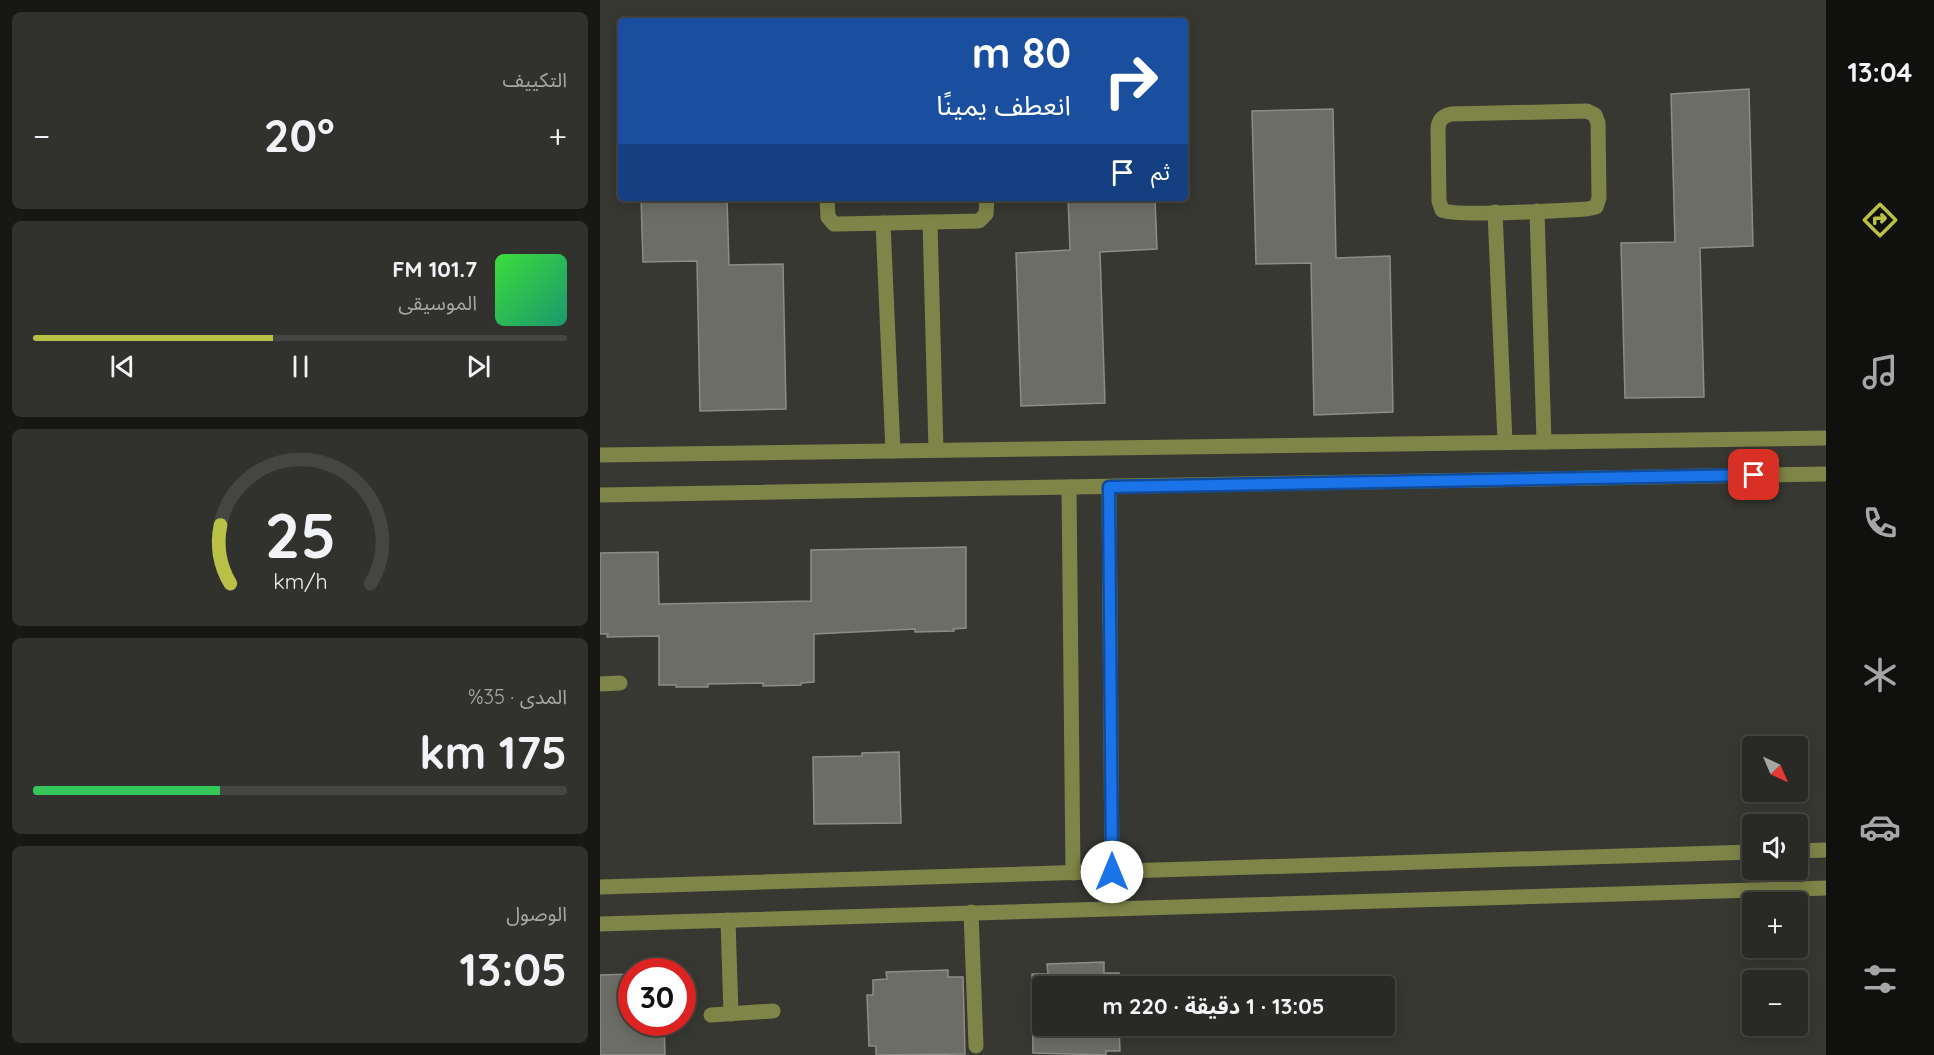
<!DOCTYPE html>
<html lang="ar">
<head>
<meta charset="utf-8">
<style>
  :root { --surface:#292a25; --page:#31322d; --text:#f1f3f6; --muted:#a5a7a7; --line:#454642; --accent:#b9c046 }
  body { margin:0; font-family:Quicksand,"Noto Sans Arabic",sans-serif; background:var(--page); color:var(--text); direction:rtl; height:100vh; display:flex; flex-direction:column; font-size:22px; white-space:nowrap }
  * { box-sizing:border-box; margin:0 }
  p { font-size:20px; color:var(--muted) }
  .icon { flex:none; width:33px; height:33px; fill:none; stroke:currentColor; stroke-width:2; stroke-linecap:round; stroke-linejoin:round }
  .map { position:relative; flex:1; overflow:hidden; direction:ltr }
  .sheet { display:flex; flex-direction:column; gap:12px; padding:12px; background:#171714; width:600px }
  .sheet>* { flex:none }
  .guide { position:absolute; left:18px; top:18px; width:570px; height:183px; border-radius:6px; box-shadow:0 3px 15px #0003,0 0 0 2px var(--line); direction:rtl; background:#1a4fa0; color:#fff; overflow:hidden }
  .needle { width:39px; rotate:136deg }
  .buttons { position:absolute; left:1142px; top:736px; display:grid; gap:12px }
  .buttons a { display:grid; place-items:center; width:66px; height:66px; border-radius:6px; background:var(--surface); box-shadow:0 3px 15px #0003,0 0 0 2px var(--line); font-size:30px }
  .speed { position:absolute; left:18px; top:958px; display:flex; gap:12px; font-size:30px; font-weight:700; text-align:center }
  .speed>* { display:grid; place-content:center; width:78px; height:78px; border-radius:50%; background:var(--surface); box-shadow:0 3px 15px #0003,0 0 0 2px var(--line); line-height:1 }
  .speed .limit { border:9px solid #d22; background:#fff; color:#111 }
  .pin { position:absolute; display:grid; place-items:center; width:51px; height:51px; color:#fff; margin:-26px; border-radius:12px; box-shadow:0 3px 9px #0006 }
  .me { position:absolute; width:66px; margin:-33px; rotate:0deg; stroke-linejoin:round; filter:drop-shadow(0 0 4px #0008) }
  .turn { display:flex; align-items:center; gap:21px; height:126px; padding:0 18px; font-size:27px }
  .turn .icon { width:78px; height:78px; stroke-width:2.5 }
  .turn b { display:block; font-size:42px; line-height:51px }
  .then { display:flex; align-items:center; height:57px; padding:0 18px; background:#0003; gap:12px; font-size:22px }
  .big { font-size:45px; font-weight:700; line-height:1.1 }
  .sheet .widget { flex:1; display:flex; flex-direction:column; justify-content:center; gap:9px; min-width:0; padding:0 21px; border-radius:9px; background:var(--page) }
  .sheet .dial { align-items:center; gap:0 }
  .dial svg { height:156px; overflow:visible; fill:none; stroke:var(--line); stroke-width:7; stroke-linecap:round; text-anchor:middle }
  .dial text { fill:var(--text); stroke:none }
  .song { display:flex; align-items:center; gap:18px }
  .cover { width:72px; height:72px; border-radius:9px; background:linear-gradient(135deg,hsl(120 70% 55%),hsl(160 70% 35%)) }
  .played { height:6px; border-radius:3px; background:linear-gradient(90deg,var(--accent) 45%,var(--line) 45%) }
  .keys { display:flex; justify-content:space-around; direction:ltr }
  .heat { display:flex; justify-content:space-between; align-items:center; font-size:33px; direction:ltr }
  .charge { height:9px; border-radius:4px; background:linear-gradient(90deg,#34c759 35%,var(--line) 0) }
  .trip { position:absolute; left:432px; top:976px; width:363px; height:60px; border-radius:6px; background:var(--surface); box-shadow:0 3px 15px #0003,0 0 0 2px var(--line); font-weight:700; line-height:60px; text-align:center; direction:rtl }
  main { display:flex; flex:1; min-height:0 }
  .dock { display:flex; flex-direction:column; width:108px; justify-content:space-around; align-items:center; background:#10110f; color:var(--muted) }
  .dock .icon { width:42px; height:42px }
  .dock .selected { color:var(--accent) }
  .dock b { font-size:27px; color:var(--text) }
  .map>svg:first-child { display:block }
</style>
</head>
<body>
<main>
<nav class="dock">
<b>13:04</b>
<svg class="icon selected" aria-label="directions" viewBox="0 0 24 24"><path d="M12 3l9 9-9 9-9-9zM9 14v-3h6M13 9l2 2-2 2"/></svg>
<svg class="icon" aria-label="music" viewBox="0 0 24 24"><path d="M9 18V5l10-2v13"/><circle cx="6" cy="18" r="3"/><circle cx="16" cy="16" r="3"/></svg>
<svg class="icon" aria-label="phone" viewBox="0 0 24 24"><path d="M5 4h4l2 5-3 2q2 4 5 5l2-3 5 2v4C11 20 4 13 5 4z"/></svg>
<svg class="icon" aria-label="climate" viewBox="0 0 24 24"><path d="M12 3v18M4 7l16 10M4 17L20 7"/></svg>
<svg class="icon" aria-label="car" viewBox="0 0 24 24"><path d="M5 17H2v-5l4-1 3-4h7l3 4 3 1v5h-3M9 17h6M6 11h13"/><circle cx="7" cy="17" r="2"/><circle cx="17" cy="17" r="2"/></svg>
<svg class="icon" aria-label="filters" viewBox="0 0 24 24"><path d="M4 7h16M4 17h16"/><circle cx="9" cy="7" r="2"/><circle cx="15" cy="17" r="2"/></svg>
</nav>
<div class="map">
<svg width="1226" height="1055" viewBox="0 0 1226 1055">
  <rect width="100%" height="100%" fill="#373831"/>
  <g fill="#6c6d66" stroke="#8c8d86" stroke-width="1.5">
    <path d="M 1149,89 L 1153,246 L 1100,248 L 1104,397 L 1025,398 L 1021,243 L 1075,242 L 1071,94 Z"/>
    <path d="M 733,109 L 736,258 L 790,256 L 793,412 L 714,415 L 711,263 L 656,264 L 652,111 Z"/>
    <path d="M 41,198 L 127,198 L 129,265 L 183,264 L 186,409 L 100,411 L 97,261 L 43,262 Z"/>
    <path d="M 468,198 L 555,198 L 557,249 L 500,252 L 505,403 L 421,406 L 416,253 L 470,250 Z"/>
    <path d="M 366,547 L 366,628 L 353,629 L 354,631 L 315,632 L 315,629 L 214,634 L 214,682 L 201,683 L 201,685 L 163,686 L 163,683 L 108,684 L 108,687 L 76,687 L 76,685 L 59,685 L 59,636 L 7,637 L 8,634 L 0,634 L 0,553 L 58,552 L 59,604 L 211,601 L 211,550 Z"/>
    <path d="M 299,752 L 301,823 L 214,824 L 213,757 L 262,756 L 262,753 Z"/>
    <path d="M 504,962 L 504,973 L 519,973 L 519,987 L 442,987 L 442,1026 L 519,1026 L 520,1051 L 506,1051 L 506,1055 L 433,1053 L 432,974 L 448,974 L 447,964 Z"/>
    <path d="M 348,970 L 348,977 L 363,977 L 365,1054 L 276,1055 L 276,1046 L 269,1046 L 267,995 L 273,995 L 273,980 L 287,979 L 286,972 Z"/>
    <path d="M 32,974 L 32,1023 L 64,1023 L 65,1055 L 0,1055 L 0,975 Z"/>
  </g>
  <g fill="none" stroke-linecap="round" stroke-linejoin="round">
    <g stroke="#7f8448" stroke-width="15">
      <path d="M 987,111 L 995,115 L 998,123 L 999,198 L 996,207 L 987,209 C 965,210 854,217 842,210 L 839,201 L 838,130 C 838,121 842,116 851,114 Z"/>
      <path d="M 227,198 L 228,217 L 234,224 L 239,224 L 379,221 L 386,214 L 387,198"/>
      <path d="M 937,211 L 944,442"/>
      <path d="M 895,212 L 905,442"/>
      <path d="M 330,222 L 336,450"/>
      <path d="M 283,223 L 293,451"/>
      <path d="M 0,455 L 1226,438"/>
      <path d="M 469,487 L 473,873"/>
      <path d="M 509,487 L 512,872"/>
      <path d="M 0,495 L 1226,474"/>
      <path d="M 0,684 L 20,683"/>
      <path d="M 1197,851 L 1226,850"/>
      <path d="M 0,887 L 1152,852"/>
      <path d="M 371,912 L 376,1046"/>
      <path d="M 128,920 L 131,1014"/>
      <path d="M 0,924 L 1226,888"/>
      <path d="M 111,1015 L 173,1011"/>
    </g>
  </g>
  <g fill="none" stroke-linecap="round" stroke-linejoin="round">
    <defs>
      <path id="route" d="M 512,872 L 509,487 L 1154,475"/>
    </defs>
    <use href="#route" stroke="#114b97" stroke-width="15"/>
    <use href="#route" stroke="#1a73e8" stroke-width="10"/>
  </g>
</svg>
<div class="buttons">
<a><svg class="needle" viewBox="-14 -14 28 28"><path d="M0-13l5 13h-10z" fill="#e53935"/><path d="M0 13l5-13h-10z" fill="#a5a7a7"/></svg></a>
<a><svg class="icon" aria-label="sound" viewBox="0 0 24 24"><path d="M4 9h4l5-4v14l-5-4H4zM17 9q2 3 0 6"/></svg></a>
<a>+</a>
<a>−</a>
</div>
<div class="speed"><div class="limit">30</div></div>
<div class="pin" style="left:1154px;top:475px;background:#d93025"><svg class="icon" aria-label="arrive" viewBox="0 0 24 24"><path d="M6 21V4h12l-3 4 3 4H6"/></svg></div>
<svg class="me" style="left:512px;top:872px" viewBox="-20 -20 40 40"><circle r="19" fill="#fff"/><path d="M0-13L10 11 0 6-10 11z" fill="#1a73e8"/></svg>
<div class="trip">13:05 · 1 دقيقة · 220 m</div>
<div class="guide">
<div class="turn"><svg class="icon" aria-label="right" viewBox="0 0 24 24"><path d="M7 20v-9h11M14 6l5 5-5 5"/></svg><div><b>80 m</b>انعطف يمينًا</div></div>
<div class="then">ثم<svg class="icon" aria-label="arrive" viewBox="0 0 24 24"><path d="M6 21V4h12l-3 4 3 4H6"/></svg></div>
</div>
</div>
<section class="sheet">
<div class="widget"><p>التكييف</p>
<div class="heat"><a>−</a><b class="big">20°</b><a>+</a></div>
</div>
<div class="widget">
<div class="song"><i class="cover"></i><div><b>101.7 FM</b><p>الموسيقى</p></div></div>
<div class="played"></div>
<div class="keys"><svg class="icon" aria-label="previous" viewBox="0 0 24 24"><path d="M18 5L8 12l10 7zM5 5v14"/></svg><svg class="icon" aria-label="pause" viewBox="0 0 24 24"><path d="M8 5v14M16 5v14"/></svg><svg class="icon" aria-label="next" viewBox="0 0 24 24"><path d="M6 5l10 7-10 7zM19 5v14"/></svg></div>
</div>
<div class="widget dial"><svg viewBox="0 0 100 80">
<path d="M14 69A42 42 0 1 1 86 69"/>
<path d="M14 69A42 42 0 0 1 9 39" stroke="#b9c046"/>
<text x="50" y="56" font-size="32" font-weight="700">25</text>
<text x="50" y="72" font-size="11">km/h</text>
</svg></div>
<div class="widget"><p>المدى · 35%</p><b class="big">175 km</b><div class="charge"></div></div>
<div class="widget"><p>الوصول</p><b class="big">13:05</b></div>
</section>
</main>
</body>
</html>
